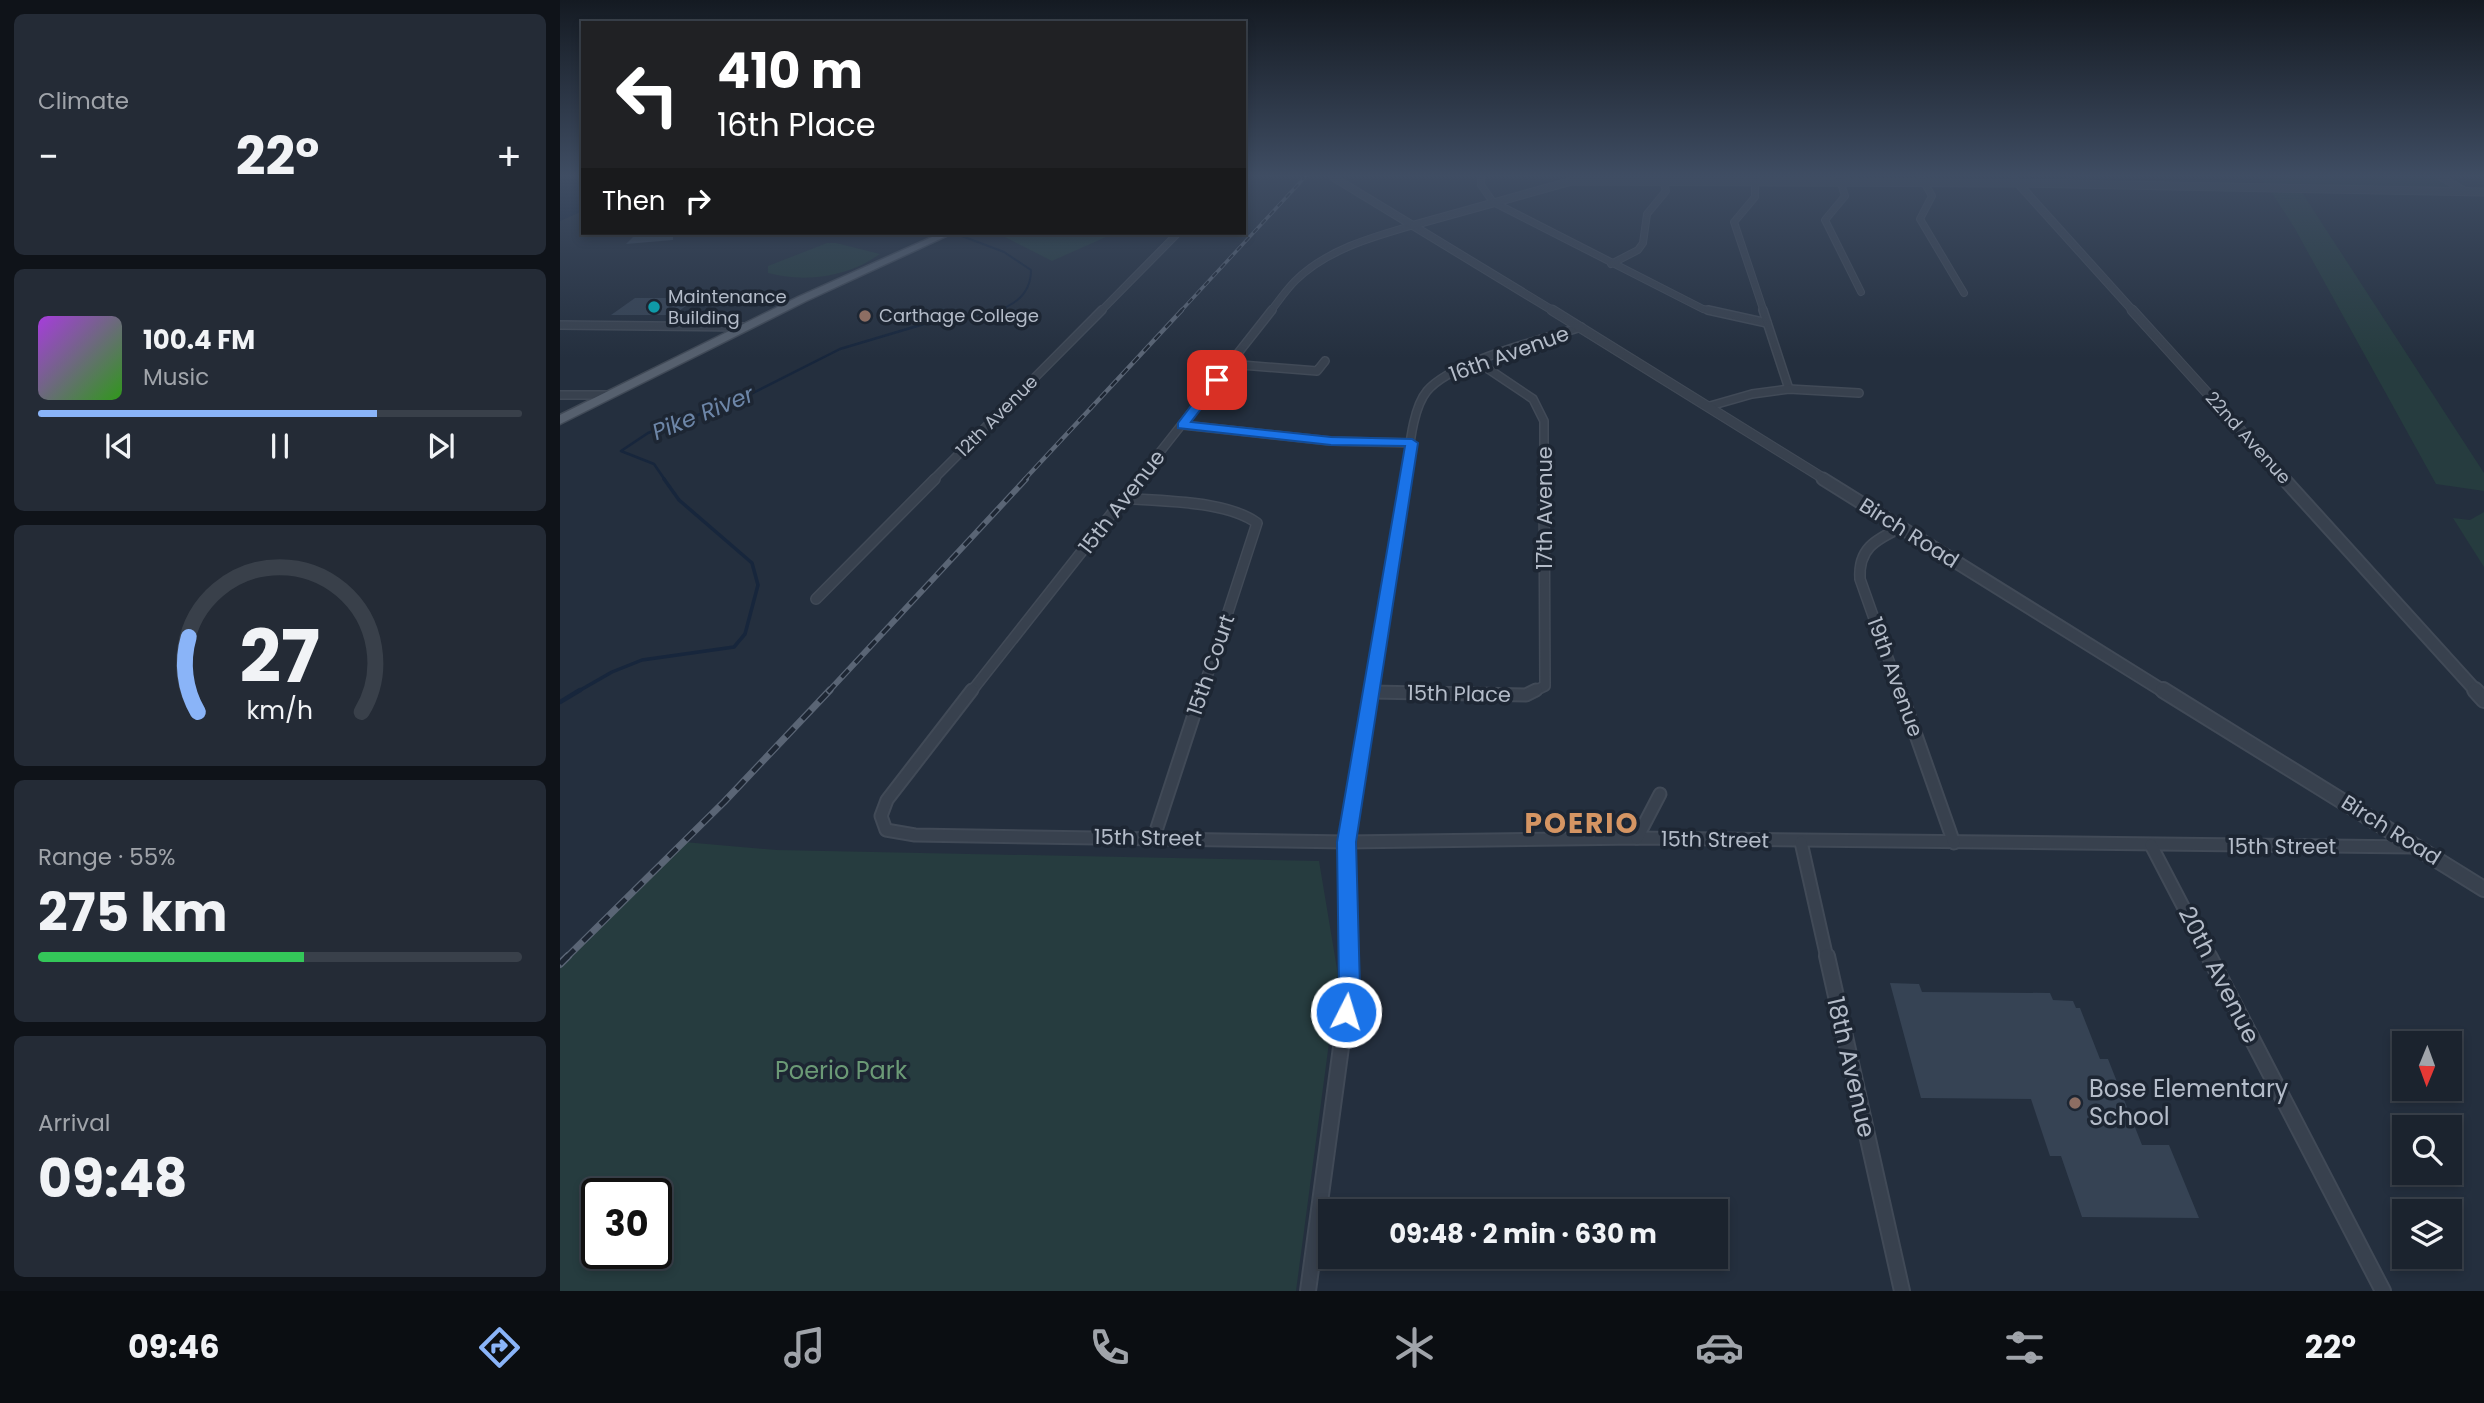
<!DOCTYPE html>
<html lang="en">
<head>
<meta charset="utf-8">
<style>
  :root { --surface:#1b232e; --page:#242b36; --text:#f1f3f6; --muted:#a0a4aa; --line:#39404a; --accent:#8ab4f8 }
  body { margin:0; font-family:Poppins,sans-serif; background:var(--page); color:var(--text); height:100vh; display:flex; flex-direction:column; font-size:26px; white-space:nowrap }
  * { box-sizing:border-box; margin:0 }
  p { font-size:23px; color:var(--muted) }
  .icon { flex:none; width:38px; height:38px; fill:none; stroke:currentColor; stroke-width:2; stroke-linecap:round; stroke-linejoin:round }
  .map { position:relative; flex:1; overflow:hidden }
  .details { display:flex; flex-direction:column; gap:14px; padding:14px; background:#0f1319; width:560px }
  .details>* { flex:none }
  .top-card { position:absolute; left:21px; top:21px; width:665px; height:214px; border-radius:0px; box-shadow:0 4px 10px #0003,0 0 0 2px var(--line); background:#202124; color:#fff; overflow:hidden }
  .needle { width:46px; rotate:181deg }
  .buttons { position:absolute; left:1832px; top:1031px; display:grid; gap:14px }
  .buttons a { display:grid; place-items:center; width:70px; height:70px; border-radius:0px; background:var(--surface); box-shadow:0 4px 10px #0003,0 0 0 2px var(--line); font-size:35px }
  .speed { position:absolute; left:21px; top:1178px; display:flex; gap:14px; font-size:35px; font-weight:700; text-align:center }
  .speed>* { display:grid; place-content:center; width:91px; height:91px; border-radius:50%; background:var(--surface); box-shadow:0 4px 10px #0003,0 0 0 2px var(--line); line-height:1 }
  .speed .limit { border:4px solid #111; border-radius:10px; background:#fff; color:#111 }
  .pin { position:absolute; display:grid; place-items:center; width:60px; height:60px; color:#fff; margin:-30px; border-radius:14px; box-shadow:0 4px 10px #0006 }
  .me { position:absolute; width:77px; margin:-38px; rotate:5deg; stroke-linejoin:round; filter:drop-shadow(0 0 5px #0008) }
  .turn { display:flex; align-items:center; gap:24px; height:147px; padding:0 21px; font-size:32px }
  .turn .icon { width:91px; height:91px; stroke-width:2.5 }
  .turn b { display:block; font-size:49px; line-height:60px }
  .then { display:flex; align-items:center; height:66px; padding:0 21px; background:#0003; gap:14px; font-size:26px }
  .big { font-size:52px; font-weight:700; line-height:1.1 }
  .details .card { flex:1; display:flex; flex-direction:column; justify-content:center; gap:10px; min-width:0; padding:0 24px; border-radius:10px; background:var(--page) }
  .details .dial { align-items:center; gap:0 }
  .dial svg { height:182px; overflow:visible; fill:none; stroke:var(--line); stroke-width:7; stroke-linecap:round; text-anchor:middle }
  .dial text { fill:var(--text); stroke:none }
  .song { display:flex; align-items:center; gap:21px }
  .cover { width:84px; height:84px; border-radius:10px; background:linear-gradient(135deg,hsl(280 70% 55%),hsl(110 70% 35%)) }
  .played { height:7px; border-radius:4px; background:linear-gradient(90deg,var(--accent) 70%,var(--line) 70%) }
  .keys { display:flex; justify-content:space-around; direction:ltr }
  .heat { display:flex; justify-content:space-between; align-items:center; font-size:38px; direction:ltr }
  .charge { height:10px; border-radius:5px; background:linear-gradient(90deg,#34c759 55%,var(--line) 0) }
  .trip { position:absolute; left:758px; top:1199px; width:410px; height:70px; border-radius:0px; background:var(--surface); box-shadow:0 4px 10px #0003,0 0 0 2px var(--line); font-weight:700; line-height:70px; text-align:center }
  .dock { display:flex; height:112px; justify-content:space-around; align-items:center; background:#0b0e12; color:var(--muted) }
  .dock .icon { width:49px; height:49px }
  .dock .current { color:var(--accent) }
  .dock b { font-size:32px; color:var(--text) }
  main { display:flex; flex:1; min-height:0 }
  .map>svg:first-child { display:block }
</style>
</head>
<body>
<main>
<section class="details">
<div class="card"><p>Climate</p>
<div class="heat"><a>−</a><b class="big">22°</b><a>+</a></div>
</div>
<div class="card">
<div class="song"><i class="cover"></i><div><b>100.4 FM</b><p>Music</p></div></div>
<div class="played"></div>
<div class="keys"><svg class="icon" aria-label="previous" viewBox="0 0 24 24"><path d="M18 5L8 12l10 7zM5 5v14"/></svg><svg class="icon" aria-label="pause" viewBox="0 0 24 24"><path d="M8 5v14M16 5v14"/></svg><svg class="icon" aria-label="next" viewBox="0 0 24 24"><path d="M6 5l10 7-10 7zM19 5v14"/></svg></div>
</div>
<div class="card dial"><svg viewBox="0 0 100 80">
<path d="M14 69A42 42 0 1 1 86 69"/>
<path d="M14 69A42 42 0 0 1 10 36" stroke="#8ab4f8"/>
<text x="50" y="56" font-size="32" font-weight="700">27</text>
<text x="50" y="72" font-size="11">km/h</text>
</svg></div>
<div class="card"><p>Range · 55%</p><b class="big">275 km</b><div class="charge"></div></div>
<div class="card"><p>Arrival</p><b class="big">09:48</b></div>
</section>
<div class="map">
<svg width="1924" height="1291" viewBox="0 0 1924 1291">
  <rect width="100%" height="100%" fill="#242f3e"/>
  <g fill="#263c3f" fill-rule="evenodd">
    <path d="M 1701,177 L 1877,177 L 1894,187 L 1705,184 Z"/>
    <path d="M 1710,190 L 1741,191 L 1924,473 L 1924,491 L 1876,484 L 1734,227 Z"/>
    <path d="M 437,233 L 555,233 L 492,261 Z"/>
    <path d="M 267,243 L 276,243 L 320,254 C 288,277 246,283 208,273 L 208,266 Z"/>
    <path d="M 1924,512 L 1924,567 L 1893,518 L 1910,520 Z"/>
    <path d="M 124,842 L 217,850 L 759,861 L 778,975 L 736,1291 L 0,1291 L 0,964 ZM 37,1194 L 96,1194 L 96,1253 L 37,1253 Z"/>
  </g>
  <path fill="#17263c" d="M 0,177 L 23,177 L 23,211 L 0,221 Z"/>
  <g fill="none" stroke-linecap="round" stroke-linejoin="round">
    <path stroke="#17263c" stroke-width="2" d="M 394,233 L 444,252 L 471,270 C 471,294 455,306 432,312"/>
    <path stroke="#17263c" stroke-width="2.5" d="M 105,480 L 94,464 L 61,451 L 88,433 L 177,401 L 280,349 L 374,321 L 439,310"/>
    <path stroke="#17263c" stroke-width="3.5" d="M 17,692 L 52,672 L 82,660 L 174,647 L 185,634 L 198,585 L 192,563 L 119,500 L 104,479"/>
    <path stroke="#17263c" stroke-width="4.5" d="M 0,702 L 20,690"/>
  </g>
  <g fill="#364354">
    <path d="M 77,233 L 113,233 L 113,240 L 66,244 Z"/>
    <path d="M 75,298 L 136,298 L 114,315 L 51,315 Z"/>
    <path d="M 1330,983 L 1359,984 L 1362,992 L 1490,993 L 1493,1000 L 1513,1001 L 1516,1008 L 1520,1008 L 1540,1059 L 1548,1059 L 1582,1145 L 1609,1145 L 1639,1218 L 1522,1217 L 1501,1156 L 1490,1156 L 1471,1099 L 1361,1098 Z"/>
  </g>
  <g fill="none" stroke-linecap="round" stroke-linejoin="round">
    <defs>
      <g id="minor-far4">
        <path d="M 921,177 L 921,185 L 933,202 L 1143,309 L 1156,312"/>
        <path d="M 1195,177 L 1195,197 L 1174,222 L 1204,312"/>
        <path d="M 1279,177 L 1285,196 L 1265,220 L 1301,292"/>
        <path d="M 1361,177 L 1372,196 L 1360,219 L 1404,293"/>
        <path d="M 1881,177 L 1905,191"/>
        <path d="M 1051,264 L 1078,250 L 1083,243 L 1087,214 L 1106,191 L 1102,177"/>
        <path d="M 540,312 L 618,233"/>
        <path d="M 710,312 C 718,302 726,290 735,281 C 766,250 812,237 854,225"/>
      </g>
      <g id="minor-far3">
        <path d="M 1148,310 L 1207,323"/>
        <path d="M 1203,310 L 1229,389"/>
        <path d="M 0,325 L 185,327"/>
        <path d="M 918,362 L 973,399 L 984,421 L 984,480"/>
        <path d="M 669,364 L 757,371 L 765,361"/>
        <path d="M 0,395 L 48,395"/>
        <path d="M 1150,406 L 1192,394 L 1229,389 L 1299,393"/>
        <path d="M 623,425 L 770,441 L 851,443"/>
        <path d="M 373,480 L 542,310"/>
        <path d="M 578,480 L 712,310"/>
        <path d="M 845,480 C 849,456 851,410 867,391 C 892,361 982,340 1021,327"/>
      </g>
      <g id="minor-far2">
        <path d="M 564,498 C 603,502 665,500 697,523 L 642,692"/>
        <path d="M 1340,528 C 1315,540 1298,549 1300,579 L 1340,692"/>
        <path d="M 256,599 L 375,479"/>
        <path d="M 411,692 L 579,479"/>
        <path d="M 811,692 L 845,479"/>
        <path d="M 812,692 L 818,692"/>
        <path d="M 972,692 L 985,686 L 984,479"/>
      </g>
      <g id="minor-far1">
        <path d="M 412,690 L 327,800 L 321,816 L 326,830 L 355,835 L 787,842 L 1077,838 L 1853,847"/>
        <path d="M 1340,690 L 1394,843"/>
        <path d="M 812,692 L 966,695 L 976,690"/>
        <path d="M 594,837 L 642,690"/>
        <path d="M 1077,838 L 1100,794"/>
        <path d="M 1241,842 L 1267,958"/>
        <path d="M 1591,845 L 1650,958"/>
        <path d="M 789,958 L 787,842 L 811,690"/>
      </g>
      <g id="minor">
        <path d="M 1267,956 L 1342,1291"/>
        <path d="M 1649,956 L 1823,1291"/>
        <path d="M 748,1291 L 789,988 L 789,956"/>
      </g>
      <g id="tertiary-far3">
        <path d="M 773,177 L 995,312"/>
        <path d="M 1455,180 L 1574,312"/>
        <path d="M 854,225 L 1012,181 L 1458,183 L 1924,192"/>
      </g>
      <g id="tertiary-far2">
        <path d="M 992,310 L 1266,480"/>
        <path d="M 1572,310 L 1726,480"/>
      </g>
      <g id="tertiary-far1">
        <path d="M 1263,479 L 1605,692"/>
        <path d="M 1724,479 L 1917,692"/>
      </g>
      <g id="tertiary">
        <path d="M 1603,690 L 1924,889"/>
        <path d="M 1915,690 L 1924,700"/>
      </g>
      <path id="primary" d="M 381,233 L 393,233 L 246,301 L 0,424 L 0,415 L 238,297 Z"/>
    </defs>
    <use href="#minor-far4" stroke="#414a57" stroke-width="8"/>
    <use href="#minor-far3" stroke="#414a57" stroke-width="10"/>
    <use href="#minor-far2" stroke="#414a57" stroke-width="12"/>
    <use href="#minor-far1" stroke="#414a57" stroke-width="15"/>
    <use href="#minor" stroke="#414a57" stroke-width="18"/>
    <use href="#tertiary-far3" stroke="#414a57" stroke-width="9"/>
    <use href="#tertiary-far2" stroke="#414a57" stroke-width="11"/>
    <use href="#tertiary-far1" stroke="#414a57" stroke-width="15"/>
    <use href="#tertiary" stroke="#414a57" stroke-width="18"/>
    <use href="#primary" stroke="#414a57" stroke-width="3"/>
    <use href="#minor-far4" stroke="#38414e" stroke-width="6"/>
    <use href="#minor-far3" stroke="#38414e" stroke-width="7"/>
    <use href="#minor-far2" stroke="#38414e" stroke-width="9"/>
    <use href="#minor-far1" stroke="#38414e" stroke-width="11"/>
    <use href="#minor" stroke="#38414e" stroke-width="14"/>
    <use href="#tertiary-far3" stroke="#38414e" stroke-width="7"/>
    <use href="#tertiary-far2" stroke="#38414e" stroke-width="9"/>
    <use href="#tertiary-far1" stroke="#38414e" stroke-width="11"/>
    <use href="#tertiary" stroke="#38414e" stroke-width="14"/>
    <use href="#primary" fill="#56606e" fill-rule="evenodd"/>
    <defs>
      <path id="rail-far4" d="M 620,312 L 745,177"/>
      <path id="rail-far3" d="M 464,480 L 622,310"/>
      <path id="rail-far2" d="M 268,692 L 466,479"/>
      <path id="rail-far1" d="M 6,958 L 164,802 L 270,690"/>
      <path id="rail" d="M 0,964 L 8,956"/>
    </defs>
    <use href="#rail-far4" stroke="#5a6575" stroke-width="3.5"/>
    <use href="#rail-far3" stroke="#5a6575" stroke-width="4.5"/>
    <use href="#rail-far2" stroke="#5a6575" stroke-width="6"/>
    <use href="#rail-far1" stroke="#5a6575" stroke-width="7"/>
    <use href="#rail" stroke="#5a6575" stroke-width="8"/>
    <use href="#rail-far4" stroke="#1d2633" stroke-width="2" stroke-dasharray="6" stroke-linecap="butt"/>
    <use href="#rail-far3" stroke="#1d2633" stroke-width="2.5" stroke-dasharray="8" stroke-linecap="butt"/>
    <use href="#rail-far2" stroke="#1d2633" stroke-width="3.5" stroke-dasharray="10" stroke-linecap="butt"/>
    <use href="#rail-far1" stroke="#1d2633" stroke-width="4.5" stroke-dasharray="12" stroke-linecap="butt"/>
    <use href="#rail" stroke="#1d2633" stroke-width="5" stroke-dasharray="16" stroke-linecap="butt"/>
  </g>
  <linearGradient id="sky" x2="0" y2="1"><stop stop-color="#141a22"/><stop offset="0.49" stop-color="#3f4d63"/><stop offset="1" stop-color="#3f4d63" stop-opacity="0"/></linearGradient>
  <rect width="1924" height="358" fill="url(#sky)"/>
  <path fill="#1a73e8" stroke="#114b97" stroke-width="2" d="M 657,376 L 663,380 L 631,422 L 771,437 L 852,439 L 858,443 L 796,842 L 800,988 L 794,1020 L 786,1023 L 778,1020 L 775,1012 L 779,988 L 777,842 L 845,446 L 771,445 L 618,428 L 618,423 L 653,377 Z"/>
  <circle fill="#0f9aa8" stroke="#1d2633" stroke-width="2.5" cx="94" cy="307" r="7"/>
  <g fill="#8d6e63" stroke="#1d2633" stroke-width="2.5">
    <circle cx="305" cy="316" r="7"/>
    <circle cx="1515" cy="1103" r="7"/>
  </g>
  <g text-anchor="middle" stroke-width="7" stroke-linejoin="round" paint-order="stroke">
    <g font-size="18" fill="#b4bcc9" stroke="#1d2633" text-anchor="start">
      <text x="108" y="303">Maintenance<tspan x="108" dy="21">Building</tspan></text>
      <text x="319" y="322">Carthage College</text>
    </g>
    <g font-size="18" fill="#b4bcc9" stroke="#1d2633">
      <text transform="translate(437 416) rotate(-45)" y="6">12th Avenue</text>
      <text transform="translate(1688 438) rotate(48)" y="6">22nd Avenue</text>
    </g>
    <g font-size="21" fill="#b4bcc9" stroke="#1d2633">
      <text transform="translate(949 354) rotate(-20)" y="7">16th Avenue</text>
      <text transform="translate(562 502) rotate(-52)" y="7">15th Avenue</text>
      <text transform="translate(985 508) rotate(-90)" y="7">17th Avenue</text>
      <text transform="translate(1349 533) rotate(32)" y="7">Birch Road</text>
      <text transform="translate(651 665) rotate(-71)" y="7">15th Court</text>
      <text transform="translate(1335 677) rotate(70)" y="7">19th Avenue</text>
      <text transform="translate(899 694) rotate(1)" y="7">15th Place</text>
      <text transform="translate(1831 830) rotate(32)" y="7">Birch Road</text>
      <text transform="translate(588 838) rotate(1)" y="7">15th Street</text>
      <text transform="translate(1155 840) rotate(1)" y="7">15th Street</text>
      <text x="1722" y="854">15th Street</text>
    </g>
    <g font-size="23" font-style="italic" fill="#6d86a8" stroke="#1d2633">
      <text transform="translate(143 413) rotate(-22)" y="8">Pike River</text>
    </g>
    <g font-size="24" fill="#b4bcc9" stroke="#1d2633">
      <text transform="translate(1659 975) rotate(63)" y="8">20th Avenue</text>
      <text transform="translate(1291 1067) rotate(77)" y="8">18th Avenue</text>
    </g>
    <g font-size="24" fill="#6b9a76" stroke="#1d2633">
      <text x="281" y="1079">Poerio Park</text>
    </g>
    <g font-size="24" fill="#b4bcc9" stroke="#1d2633" text-anchor="start">
      <text x="1529" y="1097">Bose Elementary<tspan x="1529" dy="28">School</tspan></text>
    </g>
    <g font-size="28" font-weight="bold" letter-spacing="2" fill="#d59563" stroke="#1d2633">
      <text x="1022" y="833">POERIO</text>
    </g>
  </g>
</svg>
<div class="buttons">
<a><svg class="needle" viewBox="-14 -14 28 28"><path d="M0-13l5 13h-10z" fill="#e53935"/><path d="M0 13l5-13h-10z" fill="#a0a4aa"/></svg></a>
<a><svg class="icon" aria-label="search" viewBox="0 0 24 24"><circle cx="10" cy="10" r="6"/><path d="M15 15l6 6"/></svg></a>
<a><svg class="icon" aria-label="layers" viewBox="0 0 24 24"><path d="M12 4l9 5-9 5-9-5zM3 14l9 5 9-5"/></svg></a>
</div>
<div class="speed"><div class="limit">30</div></div>
<div class="pin" style="left:657px;top:380px;background:#d93025"><svg class="icon" aria-label="arrive" viewBox="0 0 24 24"><path d="M6 21V4h12l-3 4 3 4H6"/></svg></div>
<svg class="me" style="left:786px;top:1012px" viewBox="-20 -20 40 40"><circle r="17" fill="#1a73e8" stroke="#fff" stroke-width="3"/><path d="M0-11L8 9 0 5-8 9z" fill="#fff"/></svg>
<div class="trip">09:48 · 2 min · 630 m</div>
<div class="top-card">
<div class="turn"><svg class="icon" aria-label="left" viewBox="0 0 24 24"><path d="M17 20v-9H6M10 6l-5 5 5 5"/></svg><div><b>410 m</b>16th Place</div></div>
<div class="then">Then<svg class="icon" aria-label="right" viewBox="0 0 24 24"><path d="M7 20v-9h11M14 6l5 5-5 5"/></svg></div>
</div>
</div>
</main>
<nav class="dock">
<b>09:46</b>
<svg class="icon current" aria-label="directions" viewBox="0 0 24 24"><path d="M12 3l9 9-9 9-9-9zM9 14v-3h6M13 9l2 2-2 2"/></svg>
<svg class="icon" aria-label="music" viewBox="0 0 24 24"><path d="M9 18V5l10-2v13"/><circle cx="6" cy="18" r="3"/><circle cx="16" cy="16" r="3"/></svg>
<svg class="icon" aria-label="phone" viewBox="0 0 24 24"><path d="M5 4h4l2 5-3 2q2 4 5 5l2-3 5 2v4C11 20 4 13 5 4z"/></svg>
<svg class="icon" aria-label="climate" viewBox="0 0 24 24"><path d="M12 3v18M4 7l16 10M4 17L20 7"/></svg>
<svg class="icon" aria-label="car" viewBox="0 0 24 24"><path d="M5 17H2v-5l4-1 3-4h7l3 4 3 1v5h-3M9 17h6M6 11h13"/><circle cx="7" cy="17" r="2"/><circle cx="17" cy="17" r="2"/></svg>
<svg class="icon" aria-label="filters" viewBox="0 0 24 24"><path d="M4 7h16M4 17h16"/><circle cx="9" cy="7" r="2"/><circle cx="15" cy="17" r="2"/></svg>
<b>22°</b>
</nav>
</body>
</html>
